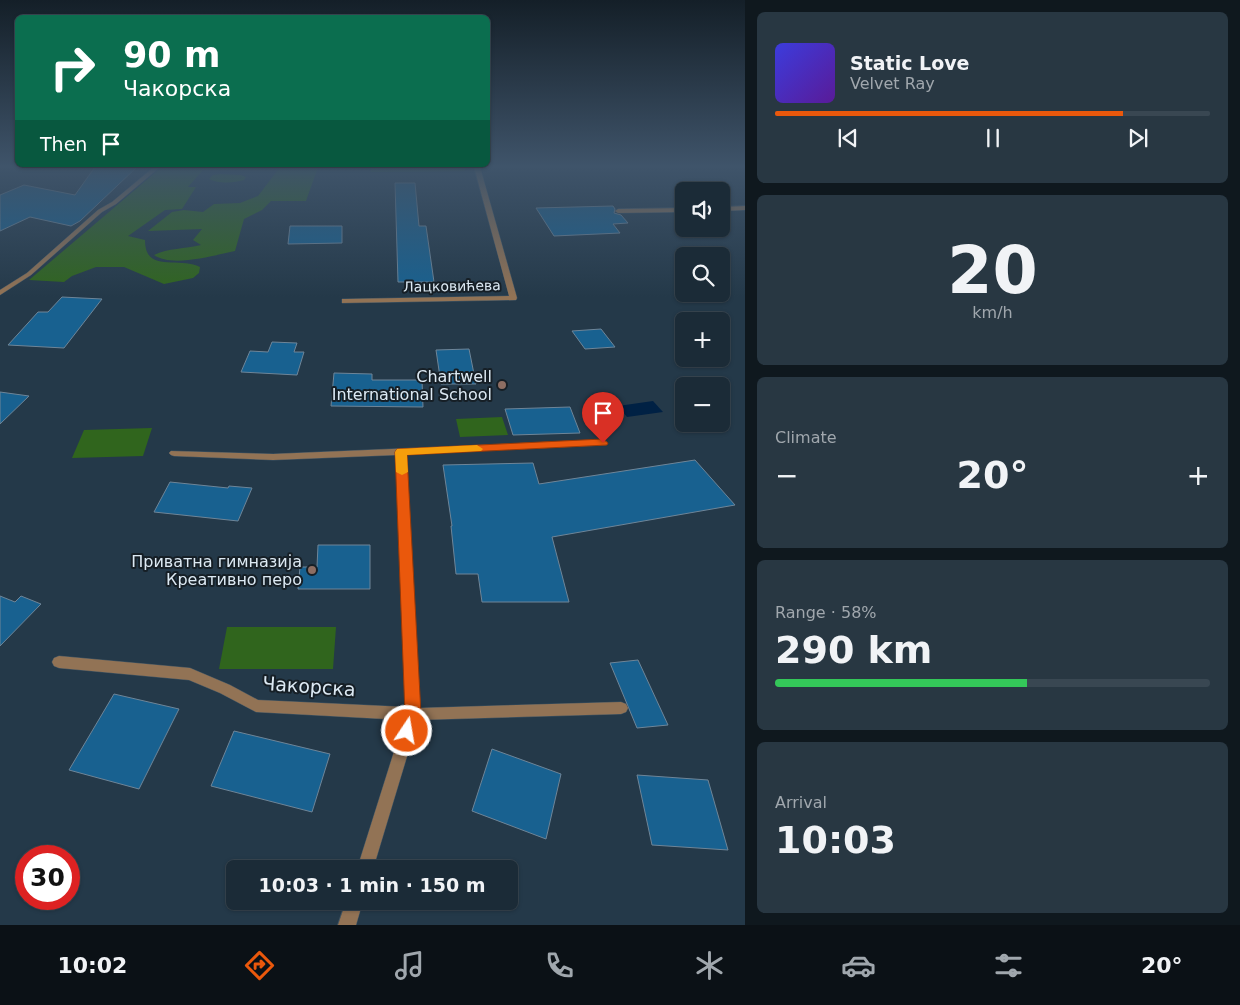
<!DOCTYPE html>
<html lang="en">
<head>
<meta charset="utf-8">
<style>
  :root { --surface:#1b2b37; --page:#283742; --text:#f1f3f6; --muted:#a0a7ad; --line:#394752; --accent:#ea580c }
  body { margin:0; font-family:"DejaVu Sans",sans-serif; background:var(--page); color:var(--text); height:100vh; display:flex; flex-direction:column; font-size:19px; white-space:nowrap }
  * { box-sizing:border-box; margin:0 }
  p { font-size:16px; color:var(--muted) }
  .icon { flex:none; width:28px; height:28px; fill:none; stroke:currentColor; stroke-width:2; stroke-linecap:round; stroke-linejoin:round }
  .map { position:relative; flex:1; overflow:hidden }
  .panel { display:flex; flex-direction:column; gap:12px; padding:12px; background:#0f181e; width:495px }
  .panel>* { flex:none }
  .hud { position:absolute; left:15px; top:15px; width:475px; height:152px; border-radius:8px; box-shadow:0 1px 4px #0004,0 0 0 1px var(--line); background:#0b6e4f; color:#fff; overflow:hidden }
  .fabs { position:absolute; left:675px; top:182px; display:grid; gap:10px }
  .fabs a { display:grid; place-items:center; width:55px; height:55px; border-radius:8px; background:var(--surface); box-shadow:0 1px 4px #0004,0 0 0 1px var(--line); font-size:25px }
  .speed { position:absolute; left:15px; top:845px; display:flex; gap:10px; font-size:25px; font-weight:700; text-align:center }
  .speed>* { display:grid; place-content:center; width:65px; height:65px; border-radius:50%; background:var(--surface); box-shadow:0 1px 4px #0004,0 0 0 1px var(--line); line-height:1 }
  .speed .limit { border:8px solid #d22; background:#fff; color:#111 }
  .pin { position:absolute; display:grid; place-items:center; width:42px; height:42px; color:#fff; margin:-51px -21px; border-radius:50% 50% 50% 0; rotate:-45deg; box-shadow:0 0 5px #0007 }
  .pin .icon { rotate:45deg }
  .me { position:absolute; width:55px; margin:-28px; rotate:12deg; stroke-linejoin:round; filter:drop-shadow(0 0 4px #0008) }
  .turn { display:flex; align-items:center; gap:18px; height:105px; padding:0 25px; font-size:22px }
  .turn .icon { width:65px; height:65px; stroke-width:2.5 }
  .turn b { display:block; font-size:35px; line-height:42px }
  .then { display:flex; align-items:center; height:48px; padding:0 25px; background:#0003; gap:10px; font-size:19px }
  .big { font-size:38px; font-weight:700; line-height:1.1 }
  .panel .card { flex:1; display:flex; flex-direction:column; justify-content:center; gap:8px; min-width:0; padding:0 18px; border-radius:8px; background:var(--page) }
  .panel .dial { align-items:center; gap:0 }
  .dial b { font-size:65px; line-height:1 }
  .song { display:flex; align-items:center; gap:15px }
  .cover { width:60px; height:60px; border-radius:8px; background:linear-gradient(135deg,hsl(240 70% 55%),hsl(270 70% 35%)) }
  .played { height:5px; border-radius:2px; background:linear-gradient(90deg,var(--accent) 80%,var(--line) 80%) }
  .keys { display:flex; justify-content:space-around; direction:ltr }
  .heat { display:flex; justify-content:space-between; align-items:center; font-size:28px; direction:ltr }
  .charge { height:8px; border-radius:4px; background:linear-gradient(90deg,#34c759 58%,var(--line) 0) }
  .trip { position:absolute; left:226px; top:860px; width:292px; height:50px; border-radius:8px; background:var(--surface); box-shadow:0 1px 4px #0004,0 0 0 1px var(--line); font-weight:700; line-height:50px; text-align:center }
  .tabs { display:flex; height:80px; justify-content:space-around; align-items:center; background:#0b1116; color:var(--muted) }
  .tabs .icon { width:35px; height:35px }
  .tabs .selected { color:var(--accent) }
  .tabs b { font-size:22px; color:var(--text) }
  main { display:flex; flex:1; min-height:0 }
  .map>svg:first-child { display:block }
</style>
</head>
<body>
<main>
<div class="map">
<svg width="745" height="925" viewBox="0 0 745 925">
  <rect width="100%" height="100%" fill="#243949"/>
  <g fill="#30651d">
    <path d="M 162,167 L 262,167 L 260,170 L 203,170 L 188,187 L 196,187 L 182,209 L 165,210 L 128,236 L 145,240 C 145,274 179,256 200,267 L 199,273 L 193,278 L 164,284 L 124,267 L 96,267 L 72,276 L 64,282 L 29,280 Z"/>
    <path d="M 280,167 L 318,167 L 306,201 L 271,201 L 262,210 L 244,219 L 235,251 C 215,255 172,268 154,255 C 168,248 185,249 201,245 L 193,240 L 202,229 L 148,231 L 172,212 L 184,210 L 203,212 L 214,204 L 240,203 L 258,196 Z"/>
    <path d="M 371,167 L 464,167 L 465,171 L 371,172 Z"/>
    <path d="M 220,174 L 241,175 L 246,177 L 244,180 C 234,183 218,184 209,179 L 213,175 Z"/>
    <path d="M 502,417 L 508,435 L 460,437 L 456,419 Z"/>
    <path d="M 152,428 L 143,456 L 72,458 L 84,430 Z"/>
    <path d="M 227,627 L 336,627 L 333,669 L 219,669 Z"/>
  </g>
  <path fill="#002144" d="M 653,401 L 663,412 L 627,417 L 618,406 Z"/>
  <g fill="#186190" stroke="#6e8598">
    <path d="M 95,167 L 137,167 L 80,221 L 71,226 L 30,217 L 0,231 L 0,195 L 24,185 L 75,195 Z"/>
    <path d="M 395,183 L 415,183 L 419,226 L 426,226 L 434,282 L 398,282 Z"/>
    <path d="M 613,206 L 615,209 L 614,213 L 621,215 L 628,223 L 613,224 L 620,233 L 554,236 L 536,208 Z"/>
    <path d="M 290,226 L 342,226 L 342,243 L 288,244 Z"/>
    <path d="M 62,297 L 102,299 L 64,348 L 8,345 L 38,312 L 48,312 Z"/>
    <path d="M 601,329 L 615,347 L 585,349 L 572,331 Z"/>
    <path d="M 272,342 L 297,343 L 294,352 L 304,352 L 297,375 L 241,372 L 250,351 L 268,352 Z"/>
    <path d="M 469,349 L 476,384 L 441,384 L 436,350 Z"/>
    <path d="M 334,373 L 372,374 L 372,380 L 422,380 L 423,407 L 331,406 Z"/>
    <path d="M 0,392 L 29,396 L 0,424 Z"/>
    <path d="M 570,407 L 580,433 L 513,435 L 505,409 Z"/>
    <path d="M 695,460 L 735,505 L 552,537 L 569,602 L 482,602 L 478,574 L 456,574 L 451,526 L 452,526 L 443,465 L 533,463 L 539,484 Z"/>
    <path d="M 170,482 L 228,488 L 229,486 L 252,488 L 238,521 L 154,512 Z"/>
    <path d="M 318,545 L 370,545 L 370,589 L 298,589 L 300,567 L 317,567 Z"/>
    <path d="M 0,596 L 15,602 L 21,596 L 41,604 L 0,646 Z"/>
    <path d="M 638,660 L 668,725 L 637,728 L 610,663 Z"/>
    <path d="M 114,694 L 179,709 L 139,789 L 69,770 Z"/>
    <path d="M 234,731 L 330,754 L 312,812 L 211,786 Z"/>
    <path d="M 492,749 L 561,774 L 546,839 L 472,811 Z"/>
    <path d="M 637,775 L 708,780 L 728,850 L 652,845 Z"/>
  </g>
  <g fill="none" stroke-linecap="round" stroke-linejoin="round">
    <defs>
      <g id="service">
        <path d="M 745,206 L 745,210 L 721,211 L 721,207 Z"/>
        <path d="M 684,208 L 684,212 L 618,213 L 615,211 L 618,209 Z"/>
      </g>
      <g id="minor">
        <path d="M 154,167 L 160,167 L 116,204 L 102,212 L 31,275 L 0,295 L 0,290 L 27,273 L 98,210 L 112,202 Z"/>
        <path d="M 474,167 L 480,167 L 517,298 L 516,300 L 342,303 L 342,299 L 345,299 L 509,296 Z"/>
        <path d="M 603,440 L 606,441 L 608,443 L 606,445 L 406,454 L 420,708 L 621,702 L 626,704 L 628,708 L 626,712 L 621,714 L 418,720 L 373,869 L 357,869 L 404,720 L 256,712 L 220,693 L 189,680 L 59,668 L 54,666 L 52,662 L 54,658 L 59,656 L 190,668 L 230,685 L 258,700 L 406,707 L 396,455 L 273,460 L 174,456 L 171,455 L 169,453 L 171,451 L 273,454 Z"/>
        <path d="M 346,901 L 363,901 L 356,925 L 338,925 Z"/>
      </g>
    </defs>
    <use href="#service" stroke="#415564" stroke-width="1"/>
    <use href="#minor" stroke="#415564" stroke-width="1"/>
    <use href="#service" fill="#927355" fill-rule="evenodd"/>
    <use href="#minor" fill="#927355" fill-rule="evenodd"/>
  </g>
  <linearGradient id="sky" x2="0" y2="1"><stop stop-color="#141f28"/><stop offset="0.56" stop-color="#3f546a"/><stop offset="1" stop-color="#3f546a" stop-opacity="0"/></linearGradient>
  <rect width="745" height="297" fill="url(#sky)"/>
  <path fill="#ea580c" stroke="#983908" d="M 603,439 L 608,443 L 607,445 L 407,455 L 421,714 L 413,737 L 407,739 L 402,737 L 399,731 L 405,714 L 395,452 L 397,449 Z"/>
  <path fill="#f59e0b" d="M 477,445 L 483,449 L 481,451 L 407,455 L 408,472 L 402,475 L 396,472 L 395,452 L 397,449 Z"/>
  <g fill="#8d6e63" stroke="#161f26" stroke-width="2">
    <circle cx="502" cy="385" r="5"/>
    <circle cx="312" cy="570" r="5"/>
  </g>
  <g text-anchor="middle" stroke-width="4" stroke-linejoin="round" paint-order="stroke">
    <g font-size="14" fill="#dce9f3" stroke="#161f26">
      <text transform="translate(452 286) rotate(-1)" y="5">Лацковићева</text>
    </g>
    <g font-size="16" fill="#dce9f3" stroke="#161f26" text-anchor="end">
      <text x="492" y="382">Chartwell<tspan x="492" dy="18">International School</tspan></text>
      <text x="302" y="567">Приватна гимназија<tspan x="302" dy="18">Креативно перо</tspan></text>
    </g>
    <g font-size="19" fill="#dce9f3" stroke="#161f26">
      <text transform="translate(309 686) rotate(4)" y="7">Чакорска</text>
    </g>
  </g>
</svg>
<div class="fabs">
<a><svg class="icon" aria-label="sound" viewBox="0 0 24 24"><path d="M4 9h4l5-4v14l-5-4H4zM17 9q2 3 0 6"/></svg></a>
<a><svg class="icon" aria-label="search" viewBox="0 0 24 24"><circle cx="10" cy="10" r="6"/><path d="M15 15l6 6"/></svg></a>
<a>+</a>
<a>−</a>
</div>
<div class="speed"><div class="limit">30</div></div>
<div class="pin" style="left:603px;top:443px;background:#d93025"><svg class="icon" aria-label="arrive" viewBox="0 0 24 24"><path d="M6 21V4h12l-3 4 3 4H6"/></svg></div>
<svg class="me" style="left:407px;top:731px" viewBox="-20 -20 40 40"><circle r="17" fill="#ea580c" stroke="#fff" stroke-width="3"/><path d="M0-11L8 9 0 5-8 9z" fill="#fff"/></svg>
<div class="trip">10:03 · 1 min · 150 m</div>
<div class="hud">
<div class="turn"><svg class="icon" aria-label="right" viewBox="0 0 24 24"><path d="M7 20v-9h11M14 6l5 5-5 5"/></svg><div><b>90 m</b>Чакорска</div></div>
<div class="then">Then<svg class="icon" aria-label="arrive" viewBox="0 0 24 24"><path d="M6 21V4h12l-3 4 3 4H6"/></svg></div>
</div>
</div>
<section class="panel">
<div class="card">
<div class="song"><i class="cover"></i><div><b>Static Love</b><p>Velvet Ray</p></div></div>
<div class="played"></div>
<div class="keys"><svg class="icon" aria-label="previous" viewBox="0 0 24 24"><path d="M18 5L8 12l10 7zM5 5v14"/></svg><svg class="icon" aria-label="pause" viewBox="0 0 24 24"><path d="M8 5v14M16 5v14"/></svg><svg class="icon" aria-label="next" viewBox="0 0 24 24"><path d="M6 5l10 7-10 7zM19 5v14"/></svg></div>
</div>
<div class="card dial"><b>20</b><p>km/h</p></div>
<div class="card"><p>Climate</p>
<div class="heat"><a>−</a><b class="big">20°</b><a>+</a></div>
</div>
<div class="card"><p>Range · 58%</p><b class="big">290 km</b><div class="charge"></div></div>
<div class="card"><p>Arrival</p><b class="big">10:03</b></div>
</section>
</main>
<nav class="tabs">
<b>10:02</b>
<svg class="icon selected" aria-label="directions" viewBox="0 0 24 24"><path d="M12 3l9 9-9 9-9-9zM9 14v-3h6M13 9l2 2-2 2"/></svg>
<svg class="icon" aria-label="music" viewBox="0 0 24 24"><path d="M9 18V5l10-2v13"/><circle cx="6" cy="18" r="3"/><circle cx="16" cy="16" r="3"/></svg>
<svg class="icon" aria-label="phone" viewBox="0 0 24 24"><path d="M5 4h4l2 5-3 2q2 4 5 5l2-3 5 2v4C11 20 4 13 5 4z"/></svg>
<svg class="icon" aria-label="climate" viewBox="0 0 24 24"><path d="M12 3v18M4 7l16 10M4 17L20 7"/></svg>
<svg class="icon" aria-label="car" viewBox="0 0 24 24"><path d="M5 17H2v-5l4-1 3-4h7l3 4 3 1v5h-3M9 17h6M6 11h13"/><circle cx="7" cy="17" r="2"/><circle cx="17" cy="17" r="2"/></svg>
<svg class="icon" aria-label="filters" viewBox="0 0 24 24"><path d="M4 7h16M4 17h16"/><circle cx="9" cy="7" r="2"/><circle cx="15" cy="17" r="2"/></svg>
<b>20°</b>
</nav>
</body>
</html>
